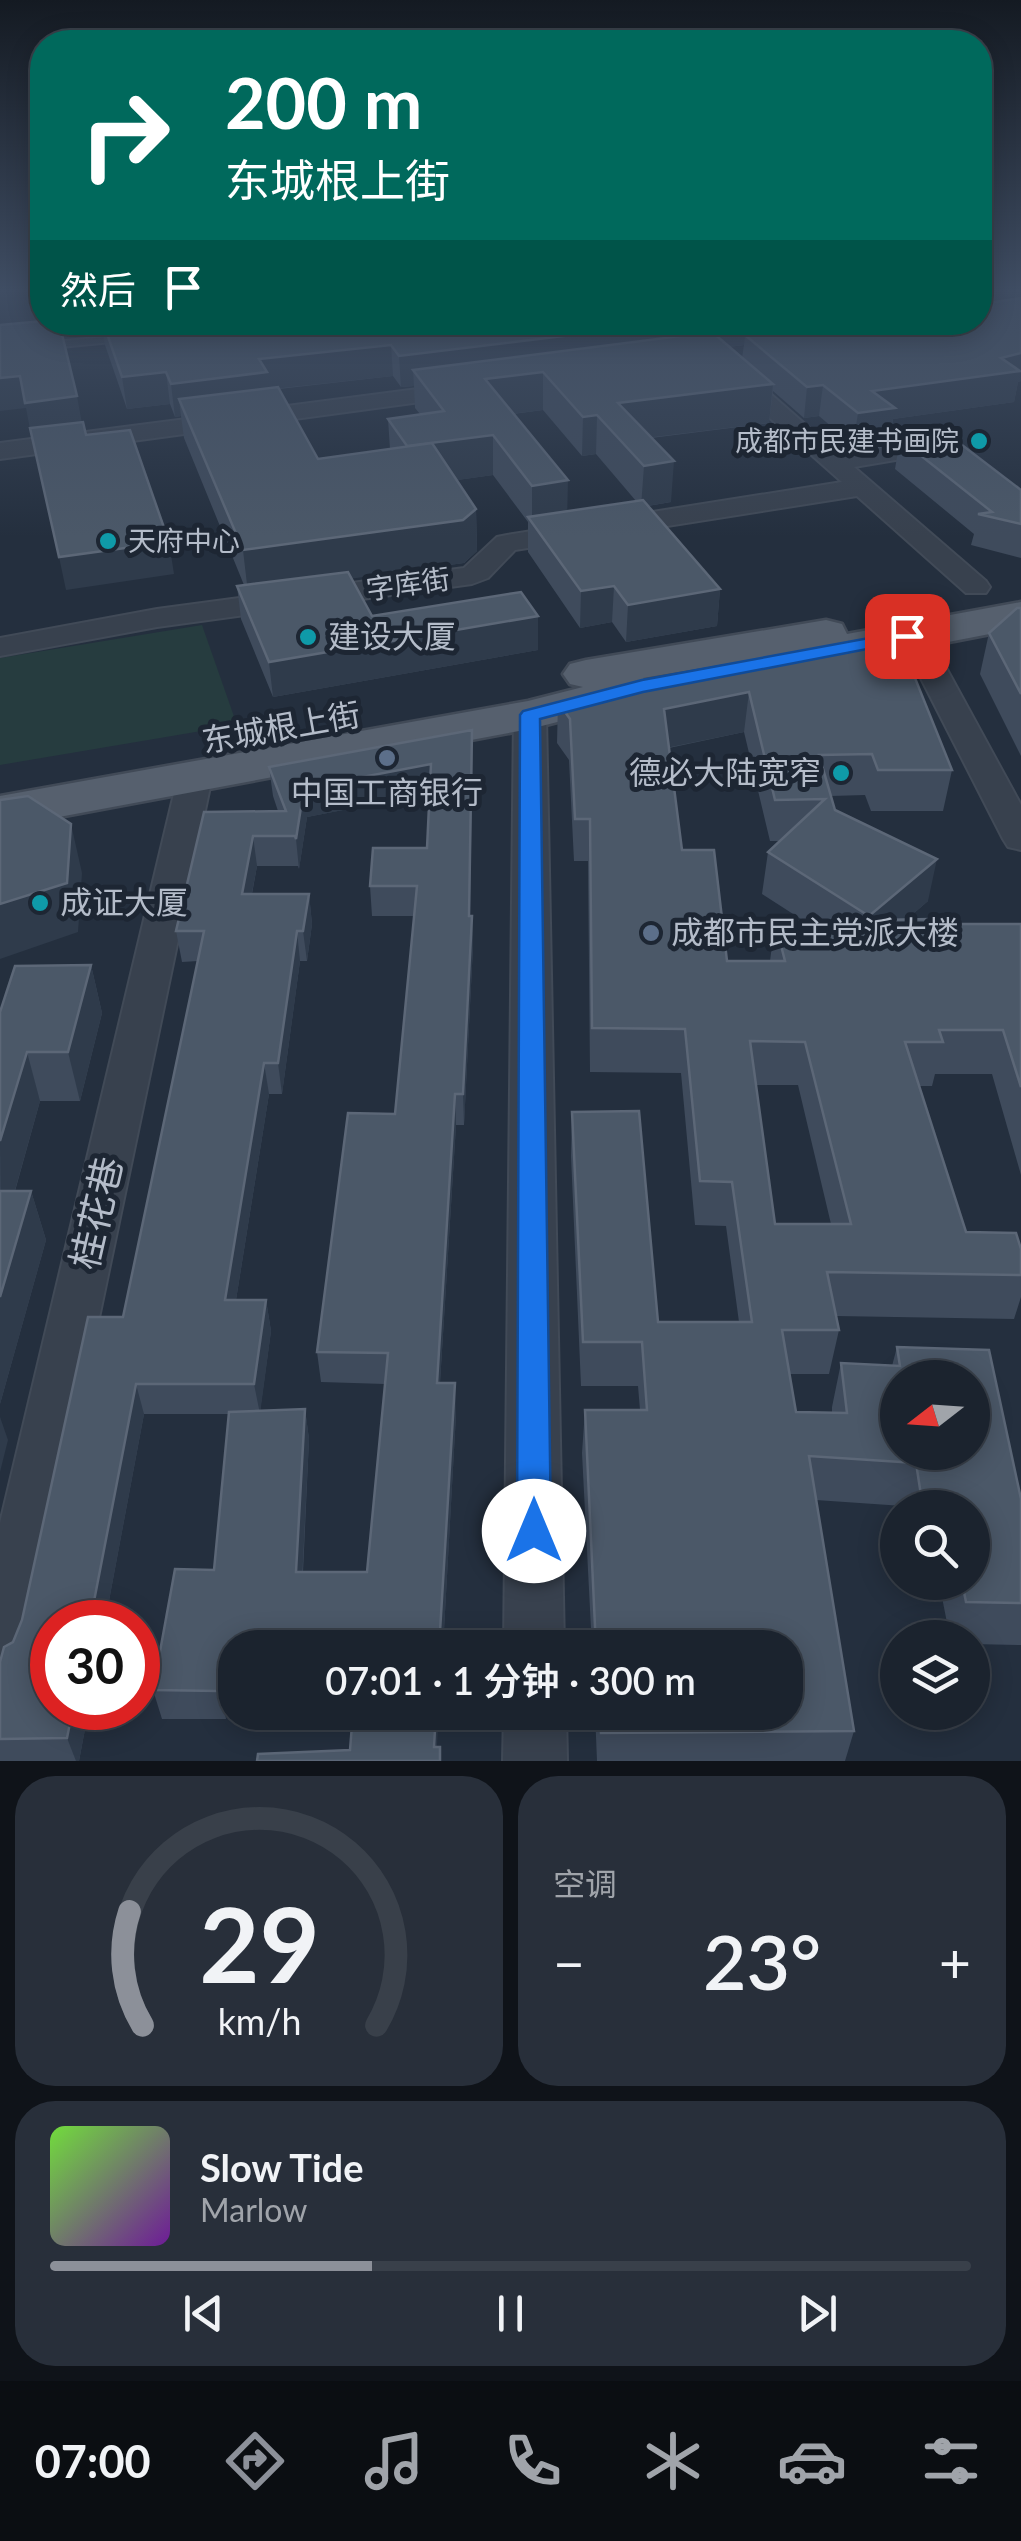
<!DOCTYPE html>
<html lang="zh">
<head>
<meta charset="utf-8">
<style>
  :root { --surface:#1b232e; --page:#282f3a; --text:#f1f3f6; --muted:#a0a4aa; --line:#39404a; --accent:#8c9099 }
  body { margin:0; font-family:Lato,"Noto Sans SC",sans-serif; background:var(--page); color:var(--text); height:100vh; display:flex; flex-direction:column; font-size:38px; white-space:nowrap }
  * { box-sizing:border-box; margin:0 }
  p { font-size:32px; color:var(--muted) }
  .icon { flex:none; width:55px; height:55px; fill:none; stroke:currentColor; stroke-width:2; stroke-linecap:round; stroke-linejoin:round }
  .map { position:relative; height:1761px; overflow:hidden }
  .details { display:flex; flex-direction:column; gap:15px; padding:15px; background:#0f1319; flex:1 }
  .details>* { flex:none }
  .guide { position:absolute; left:30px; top:30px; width:962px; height:305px; border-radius:40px; box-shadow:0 5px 25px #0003,0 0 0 2px var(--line); background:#00695c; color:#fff; overflow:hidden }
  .needle { width:65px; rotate:253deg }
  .buttons { position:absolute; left:880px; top:1360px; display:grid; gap:20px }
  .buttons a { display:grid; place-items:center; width:110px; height:110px; border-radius:50%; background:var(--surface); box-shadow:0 5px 25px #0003,0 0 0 2px var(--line); font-size:50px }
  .speed { position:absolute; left:30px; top:1600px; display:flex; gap:20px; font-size:50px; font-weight:700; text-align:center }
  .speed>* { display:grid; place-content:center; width:130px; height:130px; border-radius:50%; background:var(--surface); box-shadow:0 5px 25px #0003,0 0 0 2px var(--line); line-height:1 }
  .speed .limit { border:15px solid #d22; background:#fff; color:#111 }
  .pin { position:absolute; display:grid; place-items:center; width:85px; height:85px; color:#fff; margin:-42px; border-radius:20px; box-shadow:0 5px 15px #0006 }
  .me { position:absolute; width:110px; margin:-55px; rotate:0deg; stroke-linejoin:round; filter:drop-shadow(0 0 8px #0008) }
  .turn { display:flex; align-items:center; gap:35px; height:210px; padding:0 30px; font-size:45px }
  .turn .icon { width:130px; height:130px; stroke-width:2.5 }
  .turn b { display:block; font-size:70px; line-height:85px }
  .then { display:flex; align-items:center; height:95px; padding:0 30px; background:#0003; gap:20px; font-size:38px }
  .big { font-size:75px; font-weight:600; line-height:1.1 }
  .details .card { flex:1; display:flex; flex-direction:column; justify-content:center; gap:15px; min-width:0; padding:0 35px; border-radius:40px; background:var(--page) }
  .details .dial { align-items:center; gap:0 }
  .dial svg { height:260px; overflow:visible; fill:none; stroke:var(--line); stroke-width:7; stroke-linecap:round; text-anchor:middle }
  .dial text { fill:var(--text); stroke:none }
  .song { display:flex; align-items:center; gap:30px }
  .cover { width:120px; height:120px; border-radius:15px; background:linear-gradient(135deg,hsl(100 70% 55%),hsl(280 70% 35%)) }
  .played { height:10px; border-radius:5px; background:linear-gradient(90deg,var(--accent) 35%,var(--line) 35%) }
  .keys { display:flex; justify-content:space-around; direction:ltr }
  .heat { display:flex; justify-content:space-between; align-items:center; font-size:55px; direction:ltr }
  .details .tiles { flex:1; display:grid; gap:15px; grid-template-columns:1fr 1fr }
  .card:last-child { grid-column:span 2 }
  .trip { position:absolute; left:218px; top:1630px; width:585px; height:100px; border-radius:40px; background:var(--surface); box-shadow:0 5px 25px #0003,0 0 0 2px var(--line); font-weight:600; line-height:100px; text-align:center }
  .tabs { display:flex; height:160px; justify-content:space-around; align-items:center; background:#0b0e12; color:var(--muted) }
  .tabs .icon { width:70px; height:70px }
  .tabs .selected { color:var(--accent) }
  .tabs b { font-size:45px; color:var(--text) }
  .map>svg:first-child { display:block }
</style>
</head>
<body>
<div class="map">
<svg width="1021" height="1761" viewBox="0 0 1021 1761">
  <rect width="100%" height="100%" fill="#242f3e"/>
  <path fill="#263c3f" d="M 202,625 L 237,725 L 0,765 L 0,658 Z"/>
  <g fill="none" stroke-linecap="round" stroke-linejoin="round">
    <defs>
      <path id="lane" d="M 128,335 L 132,336 L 132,340 L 0,353 L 0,347 Z"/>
      <g id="street">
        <path d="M 734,367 L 742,369 L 839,454 L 928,441 L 937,443 L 940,448 L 937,453 L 854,467 L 986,581 L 990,587 L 986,593 L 966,593 L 857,496 L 515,550 L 488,578 L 472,584 L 157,627 L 0,656 L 0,638 L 157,609 L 464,568 L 497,537 L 507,535 L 842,482 L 726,379 L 723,374 Z"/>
        <path d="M 464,383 L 476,390 L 472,395 L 0,459 L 0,443 Z"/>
        <path d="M 922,642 L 933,644 L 937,651 L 1021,805 L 1021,850 L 1008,847 L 1003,839 L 907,651 L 911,644 Z"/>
        <path d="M 530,705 L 542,708 L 546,715 L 564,1648 L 504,1648 L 514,715 L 518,708 Z"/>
        <path d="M 195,767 L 207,770 L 212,777 L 30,1648 L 21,1669 L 0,1678 L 0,1523 L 178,777 L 183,770 Z"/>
        <path d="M 504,1712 L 566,1712 L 567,1761 L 503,1761 Z"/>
      </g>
      <path id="primary" d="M 1021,602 L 1021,628 L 788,673 L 772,669 L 767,657 L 643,678 L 653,689 L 647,699 L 530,729 L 0,828 L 0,796 L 528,701 L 583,687 L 570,684 L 563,674 L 570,664 L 586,660 L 826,620 L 842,624 L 847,634 Z"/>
    </defs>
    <use href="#lane" stroke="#414a57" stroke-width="4"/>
    <use href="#street" stroke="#414a57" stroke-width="4"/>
    <use href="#primary" stroke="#414a57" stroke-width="5"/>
    <use href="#lane" fill="#38414e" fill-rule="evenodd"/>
    <use href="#street" fill="#38414e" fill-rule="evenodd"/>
    <use href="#primary" fill="#56606e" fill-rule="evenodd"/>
  </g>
  <g fill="#3f4b5c" fill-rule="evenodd">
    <path d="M 1021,298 L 1021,381 L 1018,382 L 1014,402 L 893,419 L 890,440 L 853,445 L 819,416 L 804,418 L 773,391 L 769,423 L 651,438 L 671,502 L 648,506 L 720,589 L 717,626 L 626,642 L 612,622 L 580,628 L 528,552 L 528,522 L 493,475 L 457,480 L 476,509 L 477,551 L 464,563 L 351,578 L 372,616 L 538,616 L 538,650 L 273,697 L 241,619 L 237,586 L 244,585 L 184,438 L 181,416 L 175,417 L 170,404 L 127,409 L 105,345 L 101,322 L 980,322 ZM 744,345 L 742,358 L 729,347 ZM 393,376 L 401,387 L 414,386 L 415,408 L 420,414 L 388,419 L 390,449 L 318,459 L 279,389 ZM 543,410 L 582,456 L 596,454 L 636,501 L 567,511 L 513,414 Z"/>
    <path d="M 900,439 L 1021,490 L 1021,558 L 971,545 L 974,534 L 895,469 Z"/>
    <path d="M 1021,608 L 1021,756 L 980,674 L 989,633 Z"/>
    <path d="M 858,643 L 952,770 L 943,811 L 871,811 L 865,795 L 831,796 L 835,810 L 928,901 L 906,920 L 932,924 L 1021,924 L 1021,1175 L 992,1074 L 935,1074 L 932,1086 L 919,1086 L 966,1232 L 1021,1249 L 1021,1297 L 1014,1319 L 836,1316 L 839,1330 L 829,1374 L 789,1374 L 796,1412 L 832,1412 L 832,1407 L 841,1363 L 892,1366 L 897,1347 L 1021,1499 L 1021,1645 L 972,1644 L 972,1638 L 950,1638 L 939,1582 L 972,1582 L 972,1508 L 904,1508 L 903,1506 L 816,1500 L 854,1731 L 845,1761 L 597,1761 L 595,1712 L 785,1712 L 785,1648 L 592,1648 L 582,1453 L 585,1410 L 640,1410 L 638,1386 L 581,1386 L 571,1156 L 572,1112 L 658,1322 L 739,1322 L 726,1226 L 695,1225 L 681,1073 L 590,1072 L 588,861 L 574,861 L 569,760 L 557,743 L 558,702 ZM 744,732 L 770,841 L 780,841 L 768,852 L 762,894 L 804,921 L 775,922 L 770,961 L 727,961 L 682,850 L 669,748 ZM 756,1085 L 798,1085 L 831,1224 L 775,1224 Z"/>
    <path d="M 472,730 L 470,916 L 472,916 L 473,946 L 464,1125 L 456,1125 L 440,1383 L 456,1414 L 443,1648 L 235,1648 L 235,1703 L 228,1703 L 226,1719 L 162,1719 L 153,1690 L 214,1570 L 229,1414 L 144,1414 L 105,1622 L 52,1622 L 52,1708 L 89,1708 L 79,1761 L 0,1761 L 0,1662 L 13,1642 L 22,1620 L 123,1317 L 198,961 L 182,962 L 176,931 L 204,812 L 278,811 L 273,796 L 269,767 ZM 429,793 L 427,848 L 370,886 L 372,916 L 414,916 L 395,1114 L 317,1352 L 321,1382 L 385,1384 L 367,1572 L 303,1572 L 309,1439 L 305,1409 L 260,1411 L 271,1331 L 266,1300 L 236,1300 L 269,1094 L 282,1094 L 300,961 L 307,961 L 312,924 L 309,894 L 252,894 L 257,866 L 298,866 L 299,869 L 307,817 Z"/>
    <path d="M 91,965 L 102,1013 L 80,1101 L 40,1101 L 15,1191 L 31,1191 L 46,1240 L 0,1404 L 0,1012 Z"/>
  </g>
  <g fill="#2f3b4b">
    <path d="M 980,291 L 1021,291 L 1021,296 L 980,301 Z"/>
    <path d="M 679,322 L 921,322 L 745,335 L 744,345 L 424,385 L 413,370 L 414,386 L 401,387 L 399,356 Z"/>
    <path d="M 391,345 L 393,376 L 179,399 L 181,416 L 175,417 L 171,384 L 259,359 Z"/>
    <path d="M 1021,353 L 1021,381 L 1018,382 L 1014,402 L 893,419 L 890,440 L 853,445 L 858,413 L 872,391 Z"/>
    <path d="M 166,372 L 170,404 L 127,409 L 122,377 Z"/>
    <path d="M 543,372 L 543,410 L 486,417 L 485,379 Z"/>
    <path d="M 20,376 L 77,396 L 83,429 L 31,435 L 26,408 L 0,411 L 0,378 Z"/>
    <path d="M 773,384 L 769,423 L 621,441 L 618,403 Z"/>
    <path d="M 823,385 L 819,416 L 804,418 L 807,387 Z"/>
    <path d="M 597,415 L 596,454 L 582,456 L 583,417 Z"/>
    <path d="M 493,435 L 493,475 L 409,487 L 407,446 Z"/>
    <path d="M 674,461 L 671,502 L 641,507 L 644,466 Z"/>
    <path d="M 568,480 L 567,522 L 532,522 L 532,486 Z"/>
    <path d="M 476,509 L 477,551 L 464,563 L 248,593 L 243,550 Z"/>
    <path d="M 169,542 L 174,574 L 66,590 L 59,557 Z"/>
    <path d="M 614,586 L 612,622 L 580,628 L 581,591 Z"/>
    <path d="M 720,589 L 717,626 L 626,642 L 628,605 Z"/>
    <path d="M 538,616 L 538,650 L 273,697 L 269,662 Z"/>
    <path d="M 749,692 L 744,732 L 661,749 L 664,709 Z"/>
    <path d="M 472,730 L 473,758 L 469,946 L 469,916 Z"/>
    <path d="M 431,764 L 432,793 L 307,817 L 299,869 L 296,839 L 304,788 Z"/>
    <path d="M 71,824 L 82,873 L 78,932 L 0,959 L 0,904 Z"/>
    <path d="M 253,836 L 257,866 L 246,924 L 242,894 Z"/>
    <path d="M 937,859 L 928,901 L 861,959 L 869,916 Z"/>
    <path d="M 309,894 L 312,924 L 307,961 L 303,931 Z"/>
    <path d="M 472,916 L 473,946 L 464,1125 L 463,1094 Z"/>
    <path d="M 297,931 L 300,961 L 282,1094 L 278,1063 Z"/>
    <path d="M 91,965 L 102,1013 L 80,1101 L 68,1052 Z"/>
    <path d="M 27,1052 L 40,1101 L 1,1240 L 0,1141 Z"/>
    <path d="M 264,1063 L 269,1094 L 231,1331 L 225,1300 Z"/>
    <path d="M 455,1094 L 456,1125 L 438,1414 L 437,1383 Z"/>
    <path d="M 31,1191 L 46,1240 L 0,1404 L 0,1297 Z"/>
    <path d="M 266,1300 L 271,1331 L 260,1414 L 254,1384 Z"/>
    <path d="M 455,1383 L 456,1414 L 443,1648 L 439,1648 Z"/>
    <path d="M 136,1384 L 144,1414 L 105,1622 L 90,1622 Z"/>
    <path d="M 305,1409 L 309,1439 L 301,1601 L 296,1572 Z"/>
    <path d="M 0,1417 L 8,1440 L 0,1472 Z"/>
    <path d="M 221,1675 L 228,1703 L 226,1719 L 218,1691 Z"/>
    <path d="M 73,1708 L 89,1708 L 79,1761 L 76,1761 L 67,1738 Z"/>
    <path d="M 436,1712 L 439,1712 L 436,1761 L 434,1747 Z"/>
  </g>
  <g fill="#4b5868" stroke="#5c6777" stroke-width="2.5" fill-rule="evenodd">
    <path d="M 1021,298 L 1021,353 L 1001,358 L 1020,371 L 872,391 L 895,408 L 858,413 L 823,385 L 807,387 L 745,335 L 836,322 L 980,322 L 980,304 Z"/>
    <path d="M 42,321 L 42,322 L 59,322 L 77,396 L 25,403 L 20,376 L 0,378 L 0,325 Z"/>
    <path d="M 103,322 L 679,322 L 399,356 L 391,345 L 259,359 L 267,372 L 171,384 L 166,372 L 122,377 Z"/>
    <path d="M 712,332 L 773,384 L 618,403 L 674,461 L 644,466 L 597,415 L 583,417 L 543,372 L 485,379 L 568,480 L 532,486 L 493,435 L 407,446 L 388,419 L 444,411 L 413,370 Z"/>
    <path d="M 278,387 L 318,459 L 432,443 L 476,509 L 463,520 L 243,550 L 179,399 Z"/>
    <path d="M 83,422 L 86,435 L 130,430 L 169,542 L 59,557 L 30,428 Z"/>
    <path d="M 945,432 L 1021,490 L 1021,524 L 978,514 L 992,512 L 900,439 Z"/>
    <path d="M 643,500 L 720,589 L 628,605 L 614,586 L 581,591 L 528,517 Z"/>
    <path d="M 348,572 L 372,616 L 521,592 L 538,616 L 269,662 L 237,586 Z"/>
    <path d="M 1017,608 L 1021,608 L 1021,694 L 989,633 Z"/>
    <path d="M 858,643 L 895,678 L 915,678 L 952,770 L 878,770 L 872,754 L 819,755 L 835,810 L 937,859 L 869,916 L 768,852 L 825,799 L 775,800 L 749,692 L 664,709 L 682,850 L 714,850 L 727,961 L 785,961 L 775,922 L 930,919 L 932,924 L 1021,924 L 1021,1087 L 1003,1030 L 939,1030 L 943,1042 L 905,1042 L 966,1232 L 1016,1233 L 1021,1249 L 1021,1275 L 827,1272 L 839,1330 L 782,1330 L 796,1412 L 847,1413 L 841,1363 L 900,1366 L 897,1347 L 989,1350 L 1021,1499 L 1021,1603 L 966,1602 L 962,1582 L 972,1582 L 972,1508 L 923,1508 L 916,1463 L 809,1456 L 854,1731 L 601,1733 L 600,1712 L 785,1712 L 785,1648 L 596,1648 L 585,1410 L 647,1410 L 642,1342 L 583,1342 L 572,1112 L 639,1111 L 658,1322 L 752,1322 L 732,1182 L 700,1181 L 685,1029 L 592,1028 L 590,819 L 575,819 L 570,719 L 558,702 ZM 750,1041 L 805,1042 L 851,1224 L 775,1224 ZM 898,1378 L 972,1378 L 972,1452 L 898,1452 Z"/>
    <path d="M 472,730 L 469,916 L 472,916 L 463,1094 L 455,1094 L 437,1383 L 455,1383 L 439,1648 L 235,1648 L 235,1675 L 221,1675 L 218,1691 L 153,1690 L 175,1569 L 214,1570 L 229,1412 L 305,1409 L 296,1572 L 367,1572 L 388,1353 L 317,1352 L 348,1113 L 395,1114 L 417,886 L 370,886 L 373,848 L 427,848 L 431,764 L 304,788 L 296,839 L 295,836 L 253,836 L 242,894 L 309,894 L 303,931 L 297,931 L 278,1063 L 264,1063 L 225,1300 L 266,1300 L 254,1384 L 136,1384 L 90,1622 L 52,1622 L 52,1708 L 73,1708 L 67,1738 L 0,1739 L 0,1662 L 4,1647 L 13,1642 L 22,1620 L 88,1317 L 123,1317 L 204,931 L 176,931 L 204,812 L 286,811 L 269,767 Z"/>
    <path d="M 28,796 L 71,824 L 67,883 L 0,904 L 0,800 Z"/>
    <path d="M 91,965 L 68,1052 L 27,1052 L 0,1141 L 0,1012 L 15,966 Z"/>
    <path d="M 0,1191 L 31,1191 L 0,1297 Z"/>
    <path d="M 353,1712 L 436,1712 L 434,1747 L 440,1747 L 440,1761 L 257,1761 L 258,1754 L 350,1750 Z"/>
  </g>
  <linearGradient id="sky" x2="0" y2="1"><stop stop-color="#141a22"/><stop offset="0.54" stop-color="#3f4d63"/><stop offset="1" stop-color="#3f4d63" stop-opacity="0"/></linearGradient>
  <rect width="1021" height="537" fill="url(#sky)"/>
  <path fill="#1a73e8" stroke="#114b97" stroke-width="2.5" d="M 907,631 L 914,633 L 914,640 L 643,692 L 540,719 L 551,1531 L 546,1542 L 534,1547 L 522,1542 L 517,1531 L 520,715 L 523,711 L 642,680 Z"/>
  <g fill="#0f9aa8" stroke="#1d2633" stroke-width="4">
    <circle cx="979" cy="441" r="10"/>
    <circle cx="108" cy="541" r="10"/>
    <circle cx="308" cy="637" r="10"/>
    <circle cx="841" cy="773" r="10"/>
    <circle cx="40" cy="903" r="10"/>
  </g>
  <g fill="#5c6f8a" stroke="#1d2633" stroke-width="4">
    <circle cx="387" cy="758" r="10"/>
    <circle cx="651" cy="933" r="10"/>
  </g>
  <g text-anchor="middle" stroke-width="10" stroke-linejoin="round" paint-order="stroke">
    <g font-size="28" fill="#b4bcc9" stroke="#1d2633" text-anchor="end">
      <text x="959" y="451">成都市民建书画院</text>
      <text x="128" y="551" text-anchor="start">天府中心</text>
    </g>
    <g font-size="28" fill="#b4bcc9" stroke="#1d2633">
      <text transform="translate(408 584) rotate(-8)" y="10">字库街</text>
    </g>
    <g font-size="32" fill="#b4bcc9" stroke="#1d2633" text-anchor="start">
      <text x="328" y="648">建设大厦</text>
      <text x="821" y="784" text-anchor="end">德必大陆宽窄</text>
      <text x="387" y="804" text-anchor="middle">中国工商银行</text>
      <text x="60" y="914">成证大厦</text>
      <text x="671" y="944">成都市民主党派大楼</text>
    </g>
    <g font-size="32" fill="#b4bcc9" stroke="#1d2633">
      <text transform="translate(281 728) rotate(-10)" y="11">东城根上街</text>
    </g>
    <g font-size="38" fill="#b4bcc9" stroke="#1d2633">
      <text transform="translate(97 1213) rotate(-77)" y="13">桂花巷</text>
    </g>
  </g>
</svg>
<div class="buttons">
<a><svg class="needle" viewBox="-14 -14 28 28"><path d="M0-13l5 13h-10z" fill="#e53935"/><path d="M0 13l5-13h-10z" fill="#a0a4aa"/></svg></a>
<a><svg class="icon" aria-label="search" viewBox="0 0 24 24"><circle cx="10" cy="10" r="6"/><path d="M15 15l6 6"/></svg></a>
<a><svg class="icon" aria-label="layers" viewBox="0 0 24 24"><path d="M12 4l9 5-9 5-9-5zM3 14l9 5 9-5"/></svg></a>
</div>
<div class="speed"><div class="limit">30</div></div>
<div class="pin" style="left:907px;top:636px;background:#d93025"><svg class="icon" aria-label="arrive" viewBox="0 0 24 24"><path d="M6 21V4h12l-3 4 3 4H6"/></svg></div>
<svg class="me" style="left:534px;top:1531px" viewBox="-20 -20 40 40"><circle r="19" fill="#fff"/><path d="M0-13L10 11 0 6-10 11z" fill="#1a73e8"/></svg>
<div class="trip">07:01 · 1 分钟 · 300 m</div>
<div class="guide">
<div class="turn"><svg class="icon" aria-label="right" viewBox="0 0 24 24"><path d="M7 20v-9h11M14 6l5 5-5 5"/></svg><div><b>200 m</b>东城根上街</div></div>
<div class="then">然后<svg class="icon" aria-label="arrive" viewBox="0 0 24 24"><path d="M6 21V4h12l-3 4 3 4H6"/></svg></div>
</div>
</div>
<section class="details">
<div class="tiles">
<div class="card dial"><svg viewBox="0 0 100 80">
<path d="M14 69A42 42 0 1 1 86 69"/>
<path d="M14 69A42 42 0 0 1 10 34" stroke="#8c9099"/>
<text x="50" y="56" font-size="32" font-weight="700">29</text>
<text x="50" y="72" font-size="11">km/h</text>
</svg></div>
<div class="card"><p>空调</p>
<div class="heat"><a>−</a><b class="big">23°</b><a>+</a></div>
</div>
<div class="card">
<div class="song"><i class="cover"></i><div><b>Slow Tide</b><p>Marlow</p></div></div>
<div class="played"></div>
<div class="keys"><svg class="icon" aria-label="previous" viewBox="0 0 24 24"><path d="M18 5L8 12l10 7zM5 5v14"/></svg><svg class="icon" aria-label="pause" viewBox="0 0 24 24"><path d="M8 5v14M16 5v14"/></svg><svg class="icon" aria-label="next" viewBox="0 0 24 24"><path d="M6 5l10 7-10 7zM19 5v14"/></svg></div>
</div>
</div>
</section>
<nav class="tabs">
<b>07:00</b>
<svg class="icon selected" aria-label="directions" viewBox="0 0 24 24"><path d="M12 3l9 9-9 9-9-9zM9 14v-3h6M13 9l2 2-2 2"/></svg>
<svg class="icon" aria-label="music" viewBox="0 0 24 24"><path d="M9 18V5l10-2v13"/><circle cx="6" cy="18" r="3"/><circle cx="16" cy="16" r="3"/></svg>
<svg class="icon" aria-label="phone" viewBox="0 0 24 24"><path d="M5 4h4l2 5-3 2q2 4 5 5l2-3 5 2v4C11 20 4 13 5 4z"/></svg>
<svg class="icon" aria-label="climate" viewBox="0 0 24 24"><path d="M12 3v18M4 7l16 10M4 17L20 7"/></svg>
<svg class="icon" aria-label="car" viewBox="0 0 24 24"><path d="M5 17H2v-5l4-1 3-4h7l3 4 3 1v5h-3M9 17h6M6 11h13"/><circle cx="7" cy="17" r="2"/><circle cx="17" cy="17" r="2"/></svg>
<svg class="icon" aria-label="filters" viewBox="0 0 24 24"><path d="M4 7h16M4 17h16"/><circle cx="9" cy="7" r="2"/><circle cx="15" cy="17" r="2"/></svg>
</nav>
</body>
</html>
